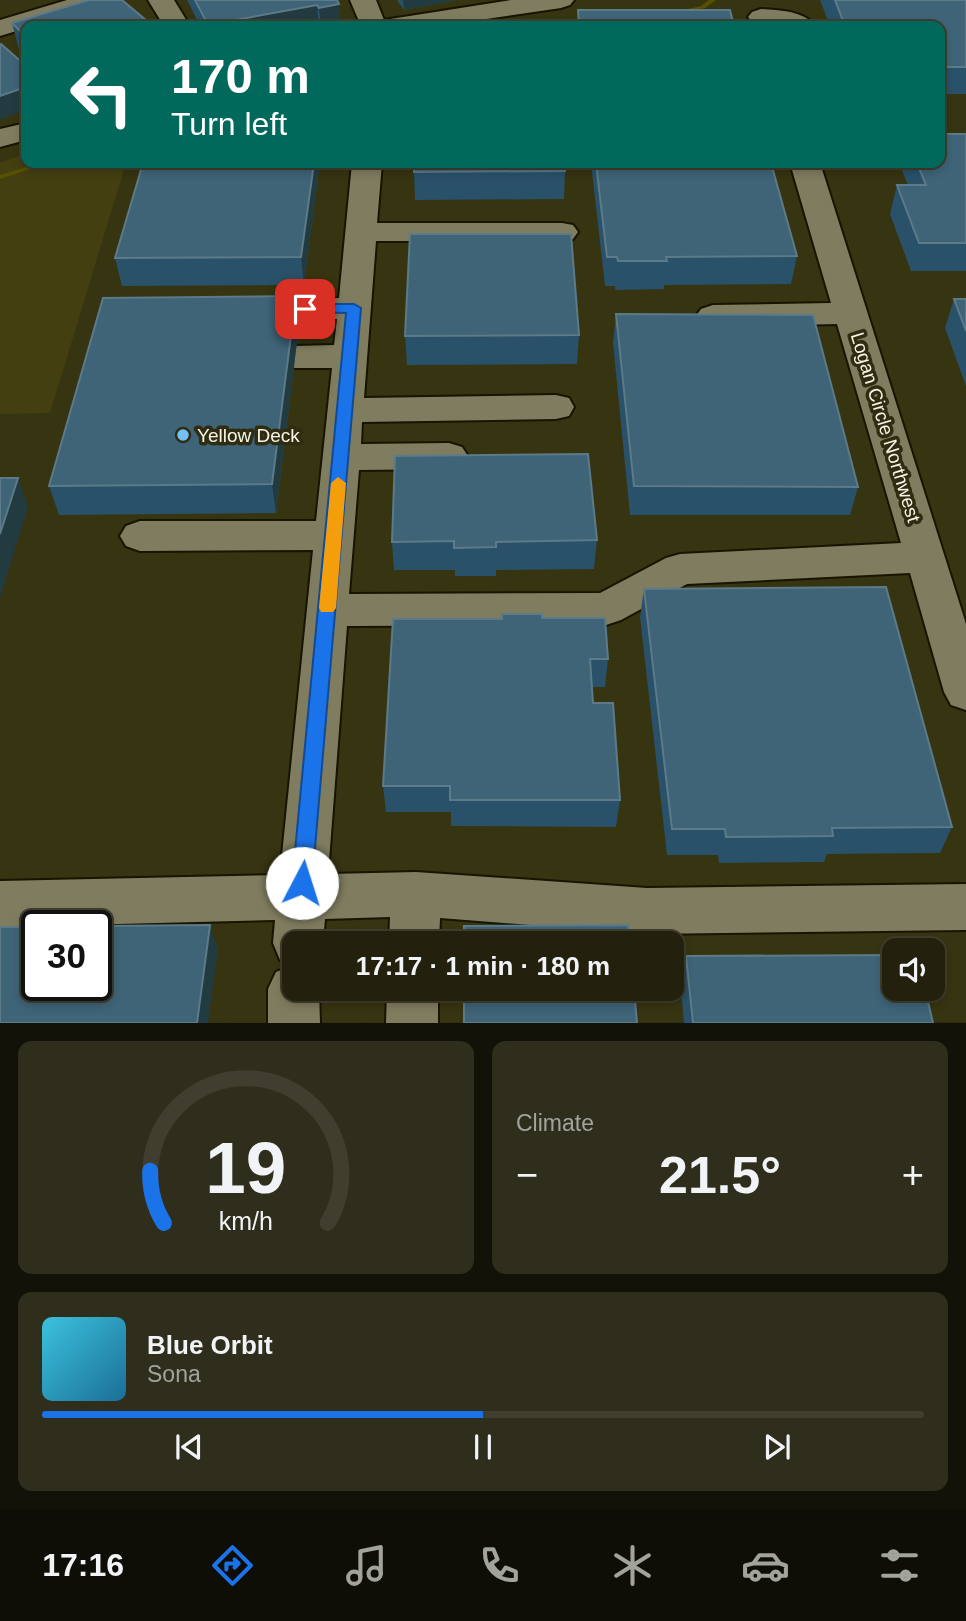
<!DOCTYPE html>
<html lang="en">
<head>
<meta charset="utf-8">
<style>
  :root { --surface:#23210e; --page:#2f2e1c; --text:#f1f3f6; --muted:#a3a39e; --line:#403e2e; --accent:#1a73e8 }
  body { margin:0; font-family:Helvetica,sans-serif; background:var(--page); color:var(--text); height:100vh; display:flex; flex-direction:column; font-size:26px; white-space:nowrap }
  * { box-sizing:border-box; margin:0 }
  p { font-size:23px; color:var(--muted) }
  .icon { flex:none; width:38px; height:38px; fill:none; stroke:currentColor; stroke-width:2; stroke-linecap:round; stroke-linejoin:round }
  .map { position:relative; height:1023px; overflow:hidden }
  .side { display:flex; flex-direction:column; gap:18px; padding:18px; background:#131208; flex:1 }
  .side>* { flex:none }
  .hud { position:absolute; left:21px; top:21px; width:924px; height:147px; border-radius:14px; box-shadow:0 4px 10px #0003,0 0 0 2px var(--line); background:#00695c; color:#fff; overflow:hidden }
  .buttons { position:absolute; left:882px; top:938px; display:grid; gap:14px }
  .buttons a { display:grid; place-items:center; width:63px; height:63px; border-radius:14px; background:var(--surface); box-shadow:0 4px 10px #0003,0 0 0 2px var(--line); font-size:35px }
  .speed { position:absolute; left:21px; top:910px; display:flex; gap:14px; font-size:35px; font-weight:700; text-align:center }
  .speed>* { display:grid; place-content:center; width:91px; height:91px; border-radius:50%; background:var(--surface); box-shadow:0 4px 10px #0003,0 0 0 2px var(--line); line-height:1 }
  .speed .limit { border:4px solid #111; border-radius:10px; background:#fff; color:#111 }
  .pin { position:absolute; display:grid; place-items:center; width:60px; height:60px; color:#fff; margin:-30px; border-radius:14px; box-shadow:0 4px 10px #0006 }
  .me { position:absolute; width:77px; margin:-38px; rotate:5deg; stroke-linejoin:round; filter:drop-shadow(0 0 5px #0008) }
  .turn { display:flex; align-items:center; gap:24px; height:147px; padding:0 35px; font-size:32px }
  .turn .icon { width:91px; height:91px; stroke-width:2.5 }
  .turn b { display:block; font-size:49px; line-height:60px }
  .big { font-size:52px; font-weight:700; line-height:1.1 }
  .side .tile { flex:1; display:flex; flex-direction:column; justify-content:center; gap:10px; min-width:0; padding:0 24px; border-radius:14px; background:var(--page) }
  .side .dial { align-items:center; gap:0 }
  .dial svg { height:182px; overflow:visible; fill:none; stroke:var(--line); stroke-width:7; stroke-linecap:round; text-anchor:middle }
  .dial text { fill:var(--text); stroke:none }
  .song { display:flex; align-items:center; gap:21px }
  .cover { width:84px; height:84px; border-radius:10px; background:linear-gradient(135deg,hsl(190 70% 55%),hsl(200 70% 35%)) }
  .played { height:7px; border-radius:4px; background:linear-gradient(90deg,var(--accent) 50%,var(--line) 50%) }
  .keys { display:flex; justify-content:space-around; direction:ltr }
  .heat { display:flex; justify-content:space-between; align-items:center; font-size:38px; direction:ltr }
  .side .tiles { flex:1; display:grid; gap:18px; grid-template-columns:1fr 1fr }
  .tile:last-child { grid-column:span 2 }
  .trip { position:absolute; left:282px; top:931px; width:402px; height:70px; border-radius:14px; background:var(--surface); box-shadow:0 4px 10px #0003,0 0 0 2px var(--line); font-weight:700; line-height:70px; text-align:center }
  .menu { display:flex; height:112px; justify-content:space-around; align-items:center; background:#0e0d06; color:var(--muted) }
  .menu .icon { width:49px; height:49px }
  .menu .current { color:var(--accent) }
  .menu b { font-size:32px; color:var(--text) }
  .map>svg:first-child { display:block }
</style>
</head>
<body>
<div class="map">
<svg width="966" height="1023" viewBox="0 0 966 1023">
  <rect width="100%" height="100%" fill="#2f2c12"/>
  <path fill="#373411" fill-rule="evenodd" d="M 0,0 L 966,0 L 966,1022 L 0,1023 ZM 26,26 L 940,26 L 940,163 L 26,163 ZM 37,926 L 96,926 L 96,985 L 37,985 ZM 294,943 L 672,943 L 672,989 L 294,989 ZM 894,950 L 933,950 L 933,989 L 894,989 Z"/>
  <path fill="#443f11" d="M 26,153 L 26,163 L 126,163 L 50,413 L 0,414 L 0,163 Z"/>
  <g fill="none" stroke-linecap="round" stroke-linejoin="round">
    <g fill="#585103" fill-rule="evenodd">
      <path d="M 709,0 L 716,0 L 705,8 L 678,14 L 675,12 L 701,6 Z"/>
      <path d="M 587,23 L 589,24 L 589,26 L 565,26 L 568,24 Z"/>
      <path d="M 40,163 L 49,163 L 0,179 L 0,175 Z"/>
    </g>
    <defs>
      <g id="minor">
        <path d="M 67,0 L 107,0 L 103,5 L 0,36 L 0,20 Z"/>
        <path d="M 148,0 L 174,0 L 190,26 L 164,26 Z"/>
        <path d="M 350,0 L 376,0 L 384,20 L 511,0 L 574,0 L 570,5 L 561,8 L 439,26 L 361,26 Z"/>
        <path d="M 761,9 C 778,10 805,11 815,26 L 779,26 L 752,22 L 748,17 L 752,12 Z"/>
        <path d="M 26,123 L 26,140 L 0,147 L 0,129 Z"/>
        <path d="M 352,163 L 382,163 L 377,223 L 562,223 L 573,225 L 578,232 L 573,239 L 562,241 L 376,241 L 364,398 L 556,395 L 569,398 L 574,407 L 569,416 L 556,419 L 362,422 L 361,444 L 449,443 L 462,447 L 468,456 L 462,465 L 449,469 L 359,470 L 349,594 L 600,593 L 666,558 L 680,554 L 901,543 L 837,324 L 713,327 L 701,323 L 696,316 L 701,309 L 713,305 L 831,303 L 790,163 L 820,163 L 966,624 L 966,710 L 951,705 L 944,692 L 910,573 L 687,584 L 621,620 L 606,625 L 347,626 L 328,874 L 416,872 L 647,888 L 966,884 L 966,930 L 647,934 L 440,918 L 439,943 L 389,943 L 390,917 L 325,919 L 323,943 L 294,943 L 294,989 L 319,989 L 320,1023 L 268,1023 L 268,989 L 276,972 L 293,965 L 280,960 L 273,943 L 275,920 L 0,927 L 0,881 L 280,875 L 313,550 L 140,551 L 126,546 L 120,536 L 126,526 L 140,521 L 316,521 L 332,368 L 295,368 L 283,365 L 278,357 L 283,349 L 295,346 L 334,345 L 337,319 L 244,319 L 232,316 L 227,309 L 232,302 L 244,299 L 339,298 Z"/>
        <path d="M 387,989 L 438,989 L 438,1023 L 386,1023 Z"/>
      </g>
    </defs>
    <use href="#minor" stroke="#171400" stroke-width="4"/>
    <use href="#minor" fill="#7f7c5f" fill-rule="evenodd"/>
  </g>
  <g fill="#295169">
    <path d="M 187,0 L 337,0 L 341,26 L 200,26 Z"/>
    <path d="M 397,0 L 456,0 L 404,10 Z"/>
    <path d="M 820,0 L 966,0 L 966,94 L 940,94 L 940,26 L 830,26 Z"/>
    <path d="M 12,23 L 26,26 L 26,57 L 19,50 Z"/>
    <path d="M 966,134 L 966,271 L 911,271 L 890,214 L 897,185 L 908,185 L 899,163 L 940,163 Z"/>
    <path d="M 143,163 L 319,163 L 319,169 L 304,285 L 122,286 L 115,258 Z"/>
    <path d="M 591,163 L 771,163 L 797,256 L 791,284 L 664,285 L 664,289 L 615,290 L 615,286 L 605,286 Z"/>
    <path d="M 565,171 L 564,199 L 415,200 L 414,172 Z"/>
    <path d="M 954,299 L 966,299 L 966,386 L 945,328 Z"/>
    <path d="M 616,314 L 858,487 L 850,515 L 630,515 L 613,343 Z"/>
    <path d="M 299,325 L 276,513 L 59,515 L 49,486 Z"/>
    <path d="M 579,335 L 577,364 L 407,365 L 405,336 Z"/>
    <path d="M 597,540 L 594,569 L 496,570 L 496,576 L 455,576 L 455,570 L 394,570 L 392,542 Z"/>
    <path d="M 644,589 L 952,827 L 940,853 L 827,854 L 824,862 L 719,863 L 718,855 L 667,855 L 640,617 Z"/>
    <path d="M 542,618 L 608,659 L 605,687 L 592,687 L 593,703 L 620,800 L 616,827 L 451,826 L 451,812 L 386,812 L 383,786 L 502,619 Z"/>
    <path d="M 686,956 L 933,1023 L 684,1023 L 680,980 Z"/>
  </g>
  <g fill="#223b41">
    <path d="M 403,0 L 456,0 L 404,10 Z"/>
    <path d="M 339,4 L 341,26 L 321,26 L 319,8 Z"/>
    <path d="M 317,5 L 319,26 L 208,26 L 208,25 Z"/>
    <path d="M 26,87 L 26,110 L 0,120 L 0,96 Z"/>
    <path d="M 314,163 L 319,163 L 319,169 L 304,285 L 301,257 Z"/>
    <path d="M 296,296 L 299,325 L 276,513 L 272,484 Z"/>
    <path d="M 18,478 L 28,507 L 0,598 L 0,534 Z"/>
    <path d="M 210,925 L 218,949 L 208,1023 L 197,1023 Z"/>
  </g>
  <g fill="#3f6377" stroke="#5c7a88" stroke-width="2">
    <path d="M 89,0 L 122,0 L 153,26 L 26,26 L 26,37 L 12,23 Z"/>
    <path d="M 195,0 L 337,0 L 339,4 L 319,8 L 317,5 L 208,25 Z"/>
    <path d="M 835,0 L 966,0 L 966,67 L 940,67 L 940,26 L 845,26 Z"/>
    <path d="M 578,10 L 730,10 L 734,26 L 579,26 Z"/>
    <path d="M 1,44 L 26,66 L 26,87 L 0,96 L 0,45 Z"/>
    <path d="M 940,134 L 966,134 L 966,243 L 919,243 L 897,185 L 926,185 L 917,163 L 940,163 Z"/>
    <path d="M 143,163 L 314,163 L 301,257 L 115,258 Z"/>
    <path d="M 414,163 L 565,163 L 565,171 L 414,172 Z"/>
    <path d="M 596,163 L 771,163 L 797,256 L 666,257 L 667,261 L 618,261 L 617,257 L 607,257 Z"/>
    <path d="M 410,234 L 571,234 L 579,335 L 405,336 Z"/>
    <path d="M 296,296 L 272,484 L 49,486 L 103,298 Z"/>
    <path d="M 954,299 L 966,299 L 966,331 Z"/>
    <path d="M 616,314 L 813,315 L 858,487 L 634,486 Z"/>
    <path d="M 588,454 L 597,540 L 496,542 L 496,547 L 454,548 L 454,541 L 392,542 L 395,456 Z"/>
    <path d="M 0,478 L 18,478 L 0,534 Z"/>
    <path d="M 886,587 L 952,827 L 832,828 L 833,836 L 726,837 L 725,829 L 672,829 L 644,589 Z"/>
    <path d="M 502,614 L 542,614 L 542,618 L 605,618 L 608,659 L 590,659 L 593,703 L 613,703 L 620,800 L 450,800 L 450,786 L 383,786 L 393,619 L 502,619 Z"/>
    <path d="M 210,925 L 197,1023 L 0,1023 L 0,927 L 37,927 L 37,985 L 96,985 L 96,926 Z"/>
    <path d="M 628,925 L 630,943 L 464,943 L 464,926 Z"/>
    <path d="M 894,955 L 894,989 L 925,989 L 933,1023 L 693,1023 L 686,956 Z"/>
    <path d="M 464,989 L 634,989 L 637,1023 L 464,1023 Z"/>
  </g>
  <path fill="#1a73e8" stroke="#114b97" stroke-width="2" d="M 305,304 L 354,304 L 361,308 L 312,883 L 309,890 L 302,892 L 295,890 L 292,883 L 346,313 L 300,312 L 300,305 Z"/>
  <path fill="#f59e0b" d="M 338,477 L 346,483 L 336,608 L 333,612 L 321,612 L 319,608 L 331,483 Z"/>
  <circle fill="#73c1f6" stroke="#2f2c12" stroke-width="2.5" cx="183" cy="435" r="7"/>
  <g text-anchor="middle" stroke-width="7" stroke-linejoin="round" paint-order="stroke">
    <g font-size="19" fill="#f6f5e5" stroke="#2f2c12">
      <text transform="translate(886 427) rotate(73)" y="7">Logan Circle Northwest</text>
    </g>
    <g font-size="19" fill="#f6f5e5" stroke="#2f2c12" text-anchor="start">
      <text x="197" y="442">Yellow Deck</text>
    </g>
  </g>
</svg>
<div class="buttons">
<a><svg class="icon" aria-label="sound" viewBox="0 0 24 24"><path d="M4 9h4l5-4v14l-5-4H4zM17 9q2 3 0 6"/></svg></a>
</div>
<div class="speed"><div class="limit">30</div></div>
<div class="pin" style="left:305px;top:309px;background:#d93025"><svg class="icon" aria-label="arrive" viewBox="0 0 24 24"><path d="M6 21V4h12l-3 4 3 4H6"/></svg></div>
<svg class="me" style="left:302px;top:883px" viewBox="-20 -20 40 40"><circle r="19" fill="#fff"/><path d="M0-13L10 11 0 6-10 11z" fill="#1a73e8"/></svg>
<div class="trip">17:17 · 1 min · 180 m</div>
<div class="hud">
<div class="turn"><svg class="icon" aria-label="left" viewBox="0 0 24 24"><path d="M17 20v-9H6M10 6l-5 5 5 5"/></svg><div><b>170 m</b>Turn left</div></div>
</div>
</div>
<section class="side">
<div class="tiles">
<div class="tile dial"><svg viewBox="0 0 100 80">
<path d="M14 69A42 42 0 1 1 86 69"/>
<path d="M14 69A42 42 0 0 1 8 46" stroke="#1a73e8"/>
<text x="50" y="56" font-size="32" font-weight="700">19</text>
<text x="50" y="72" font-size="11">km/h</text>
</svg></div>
<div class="tile"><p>Climate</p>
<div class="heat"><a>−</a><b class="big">21.5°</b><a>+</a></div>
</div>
<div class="tile">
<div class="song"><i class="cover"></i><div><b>Blue Orbit</b><p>Sona</p></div></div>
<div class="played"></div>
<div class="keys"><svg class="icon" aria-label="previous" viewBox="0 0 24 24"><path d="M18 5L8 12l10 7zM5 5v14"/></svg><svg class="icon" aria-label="pause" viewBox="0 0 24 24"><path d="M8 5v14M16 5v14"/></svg><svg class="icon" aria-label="next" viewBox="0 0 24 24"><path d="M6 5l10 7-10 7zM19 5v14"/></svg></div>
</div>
</div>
</section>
<nav class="menu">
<b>17:16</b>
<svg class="icon current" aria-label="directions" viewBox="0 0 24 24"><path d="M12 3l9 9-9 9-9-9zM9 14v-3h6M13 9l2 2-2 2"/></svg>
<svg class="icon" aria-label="music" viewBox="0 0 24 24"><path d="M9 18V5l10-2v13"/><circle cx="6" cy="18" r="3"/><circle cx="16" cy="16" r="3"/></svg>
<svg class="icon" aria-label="phone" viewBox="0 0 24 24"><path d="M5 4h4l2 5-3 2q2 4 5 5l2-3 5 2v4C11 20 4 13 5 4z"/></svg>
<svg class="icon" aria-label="climate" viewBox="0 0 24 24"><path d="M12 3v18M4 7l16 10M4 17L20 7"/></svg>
<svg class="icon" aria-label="car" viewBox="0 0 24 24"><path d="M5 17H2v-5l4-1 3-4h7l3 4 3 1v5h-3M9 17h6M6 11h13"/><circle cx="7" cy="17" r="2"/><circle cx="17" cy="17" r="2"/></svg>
<svg class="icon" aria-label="filters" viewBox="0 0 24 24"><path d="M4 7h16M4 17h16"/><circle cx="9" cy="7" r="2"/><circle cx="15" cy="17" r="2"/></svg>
</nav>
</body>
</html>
